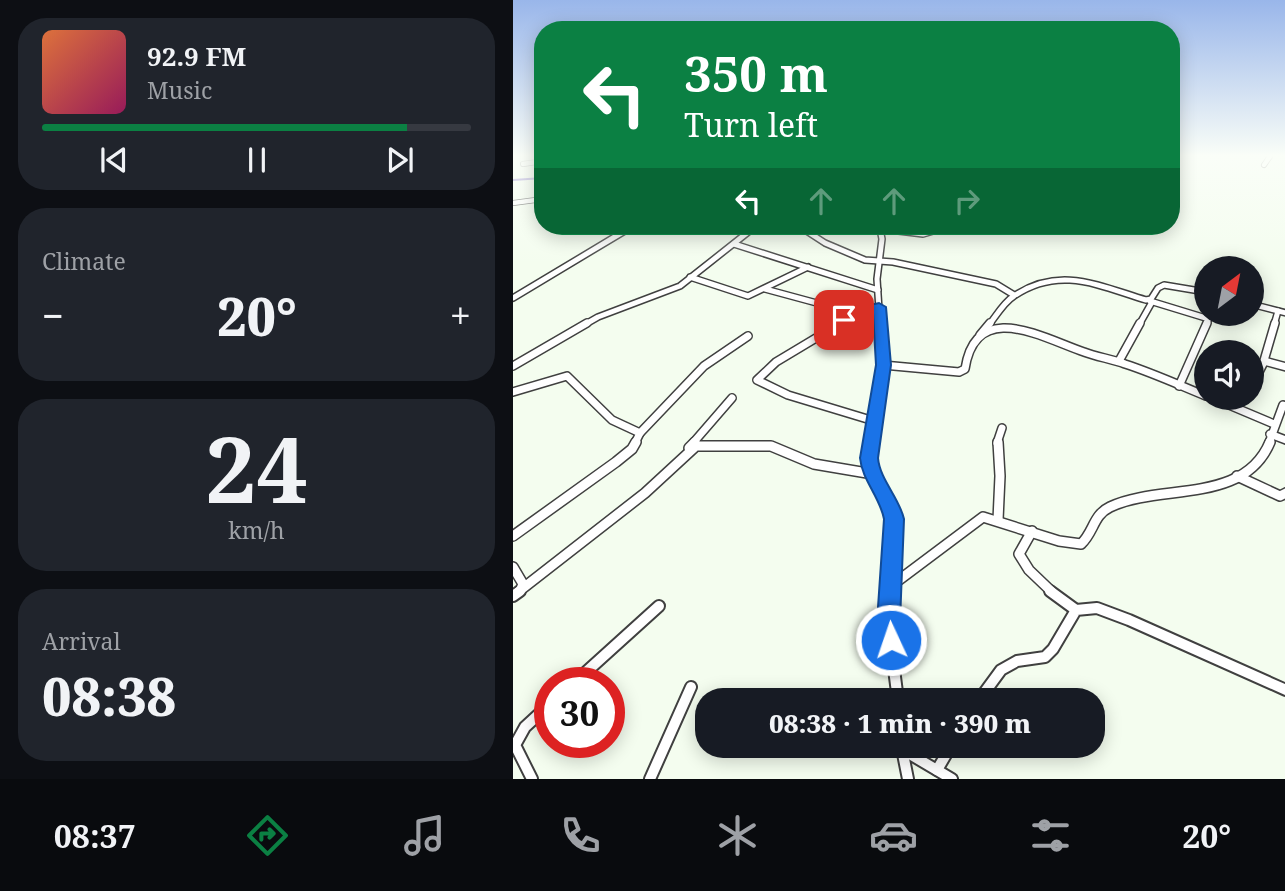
<!DOCTYPE html>
<html lang="en">
<head>
<meta charset="utf-8">
<style>
  :root { --surface:#171b24; --page:#20242c; --text:#f1f3f6; --muted:#9ea1a6; --line:#363941; --accent:#0b8043 }
  body { margin:0; font-family:"Noto Serif",serif; background:var(--page); color:var(--text); height:100vh; display:flex; flex-direction:column; font-size:26px; white-space:nowrap }
  * { box-sizing:border-box; margin:0 }
  p { font-size:23px; color:var(--muted) }
  .icon { flex:none; width:38px; height:38px; fill:none; stroke:currentColor; stroke-width:2; stroke-linecap:round; stroke-linejoin:round }
  .map { position:relative; flex:1; overflow:hidden }
  .sheet { display:flex; flex-direction:column; gap:18px; padding:18px; background:#0d0f14; width:513px }
  .sheet>* { flex:none }
  .top-card { position:absolute; left:21px; top:21px; width:646px; height:214px; border-radius:28px; box-shadow:0 4px 18px #0003; background:#0b8043; color:#fff; overflow:hidden }
  .needle { width:46px; rotate:32deg }
  .tools { position:absolute; left:681px; top:256px; display:grid; gap:14px }
  .tools a { display:grid; place-items:center; width:70px; height:70px; border-radius:50%; background:var(--surface); box-shadow:0 4px 18px #0003; font-size:35px }
  .speed { position:absolute; left:21px; top:667px; display:flex; gap:14px; font-size:35px; font-weight:700; text-align:center }
  .speed>* { display:grid; place-content:center; width:91px; height:91px; border-radius:50%; background:var(--surface); box-shadow:0 4px 18px #0003; line-height:1 }
  .speed .limit { border:10px solid #d22; background:#fff; color:#111 }
  .pin { position:absolute; display:grid; place-items:center; width:60px; height:60px; color:#fff; margin:-30px; border-radius:14px; box-shadow:0 4px 10px #0006 }
  .me { position:absolute; width:77px; margin:-38px; rotate:357deg; stroke-linejoin:round; filter:drop-shadow(0 0 5px #0008) }
  .turn { display:flex; align-items:center; gap:24px; height:147px; padding:0 35px; font-size:32px }
  .turn .icon { width:91px; height:91px; stroke-width:2.5 }
  .turn b { display:block; font-size:49px; line-height:60px }
  .lanes { display:flex; align-items:center; height:66px; padding:0 35px; background:#0003; justify-content:center; gap:35px; direction:ltr }
  .lanes .off { opacity:.35 }
  .big { font-size:52px; font-weight:800; line-height:1.1 }
  .sheet .card { flex:1; display:flex; flex-direction:column; justify-content:center; gap:10px; min-width:0; padding:0 24px; border-radius:28px; background:var(--page) }
  .sheet .dial { align-items:center; gap:0 }
  .dial b { font-size:91px; line-height:1 }
  .song { display:flex; align-items:center; gap:21px }
  .cover { width:84px; height:84px; border-radius:10px; background:linear-gradient(135deg,hsl(20 70% 55%),hsl(330 70% 35%)) }
  .played { height:7px; border-radius:4px; background:linear-gradient(90deg,var(--accent) 85%,var(--line) 85%) }
  .keys { display:flex; justify-content:space-around; direction:ltr }
  .heat { display:flex; justify-content:space-between; align-items:center; font-size:38px; direction:ltr }
  .trip { position:absolute; left:182px; top:688px; width:410px; height:70px; border-radius:28px; background:var(--surface); box-shadow:0 4px 18px #0003; font-weight:800; line-height:70px; text-align:center }
  .tabs { display:flex; height:112px; justify-content:space-around; align-items:center; background:#090b0e; color:var(--muted) }
  .tabs .icon { width:49px; height:49px }
  .tabs .active { color:var(--accent) }
  .tabs b { font-size:32px; color:var(--text) }
  main { display:flex; flex:1; min-height:0 }
  .map>svg:first-child { display:block }
</style>
</head>
<body>
<main>
<section class="sheet">
<div class="card">
<div class="song"><i class="cover"></i><div><b>92.9 FM</b><p>Music</p></div></div>
<div class="played"></div>
<div class="keys"><svg class="icon" aria-label="previous" viewBox="0 0 24 24"><path d="M18 5L8 12l10 7zM5 5v14"/></svg><svg class="icon" aria-label="pause" viewBox="0 0 24 24"><path d="M8 5v14M16 5v14"/></svg><svg class="icon" aria-label="next" viewBox="0 0 24 24"><path d="M6 5l10 7-10 7zM19 5v14"/></svg></div>
</div>
<div class="card"><p>Climate</p>
<div class="heat"><a>−</a><b class="big">20°</b><a>+</a></div>
</div>
<div class="card dial"><b>24</b><p>km/h</p></div>
<div class="card"><p>Arrival</p><b class="big">08:38</b></div>
</section>
<div class="map">
<svg width="773" height="779" viewBox="0 0 773 779">
  <rect width="100%" height="100%" fill="#f4fdef"/>
  <g fill="none" stroke-linecap="round" stroke-linejoin="round">
    <path stroke="#624abc" stroke-width="2" d="M 0,180 L 30,178"/>
    <defs>
      <g id="minor-far4">
        <path d="M 10,164 L 30,161"/>
        <path d="M 751,165 L 758,155"/>
        <path d="M 0,203 L 30,199"/>
        <path d="M 367,226 L 368,231"/>
        <path d="M 369,229 L 386,231"/>
        <path d="M 113,231 L 119,226"/>
        <path d="M 233,231 L 252,226"/>
        <path d="M 424,231 L 432,226"/>
      </g>
      <g id="minor-far3">
        <path d="M 369,229 L 410,234 L 427,229"/>
        <path d="M 292,230 L 312,243 L 352,260 L 380,262 L 483,284 L 501,295"/>
        <path d="M 221,244 L 365,290"/>
        <path d="M 177,277 L 235,296 L 295,267"/>
        <path d="M 252,289 L 337,312 L 366,308"/>
        <path d="M 0,298 L 115,229"/>
        <path d="M 637,301 L 696,319"/>
        <path d="M 738,304 L 773,313"/>
        <path d="M 71,325 L 85,317 L 167,286 L 239,229"/>
        <path d="M 325,325 L 344,312"/>
        <path d="M 367,325 L 364,279 L 369,239 L 367,229"/>
        <path d="M 476,325 C 483,316 491,302 501,296 C 547,265 586,286 633,300 L 638,299 L 645,288 L 651,285 L 693,292"/>
        <path d="M 626,325 L 639,302"/>
        <path d="M 693,325 L 698,313"/>
        <path d="M 761,325 L 765,311"/>
      </g>
      <g id="minor-far2">
        <path d="M 328,323 L 263,362 L 244,380 L 275,395 L 361,421"/>
        <path d="M 467,335 L 477,323"/>
        <path d="M 606,361 L 627,323"/>
        <path d="M 751,361 L 773,367"/>
        <path d="M 370,365 L 446,372 L 452,369 C 463,298 530,338 571,352 C 584,357 599,359 612,364 C 640,373 666,385 693,396"/>
        <path d="M 0,366 L 74,323"/>
        <path d="M 740,384 L 750,364 L 762,323"/>
        <path d="M 666,386 L 694,323"/>
        <path d="M 0,392 L 54,376 L 99,420 L 127,433 L 122,443"/>
        <path d="M 697,397 L 761,424"/>
        <path d="M 127,433 L 191,366 L 235,336"/>
        <path d="M 757,434 L 773,440"/>
        <path d="M 180,443 L 219,398"/>
        <path d="M 358,443 L 370,365 L 367,323"/>
        <path d="M 484,443 L 489,428"/>
        <path d="M 756,443 L 770,405"/>
      </g>
      <g id="minor-far1">
        <path d="M 358,442 L 357,466 L 381,519 L 377,592"/>
        <path d="M 485,442 L 487,476 L 485,520"/>
        <path d="M 176,448 L 182,442"/>
        <path d="M 724,476 L 767,496 L 773,493"/>
        <path d="M 519,531 L 506,554 L 516,570 L 539,592"/>
        <path d="M 0,536 L 103,462 L 119,449 L 123,442"/>
        <path d="M 0,567 L 10,584 L 8,589"/>
        <path d="M 378,586 L 470,517 L 546,541 L 568,544 C 581,532 580,515 597,507 C 648,483 731,505 757,442"/>
        <path d="M 5,592 L 132,493 L 183,446 L 258,446 L 301,464 L 360,474"/>
      </g>
      <g id="minor">
        <path d="M 377,591 L 375,623 L 385,700"/>
        <path d="M 537,591 L 563,610"/>
        <path d="M 0,596 L 7,591"/>
        <path d="M 62,682 L 146,606"/>
        <path d="M 466,700 L 488,670 L 504,661 L 532,657 L 540,649 L 563,610 L 584,608 L 616,620 L 773,690"/>
        <path d="M 389,749 L 395,779"/>
        <path d="M 390,750 L 439,779"/>
        <path d="M 424,770 L 438,746"/>
        <path d="M 19,779 L 2,745 L 12,727 L 37,704"/>
        <path d="M 137,779 L 178,687"/>
      </g>
    </defs>
    <use href="#minor-far4" stroke="#404040" stroke-width="6"/>
    <use href="#minor-far3" stroke="#404040" stroke-width="8"/>
    <use href="#minor-far2" stroke="#404040" stroke-width="10"/>
    <use href="#minor-far1" stroke="#404040" stroke-width="12"/>
    <use href="#minor" stroke="#404040" stroke-width="14"/>
    <use href="#minor-far4" stroke="#fff" stroke-width="4.5"/>
    <use href="#minor-far3" stroke="#fff" stroke-width="5"/>
    <use href="#minor-far2" stroke="#fff" stroke-width="7"/>
    <use href="#minor-far1" stroke="#fff" stroke-width="9"/>
    <use href="#minor" stroke="#fff" stroke-width="10"/>
  </g>
  <linearGradient id="sky" x2="0" y2="1"><stop stop-color="#99b6ea"/><stop offset="0.59" stop-color="#fafef8"/><stop offset="1" stop-color="#fafef8" stop-opacity="0"/></linearGradient>
  <rect width="773" height="264" fill="url(#sky)"/>
  <path fill="#1a73e8" stroke="#114b97" stroke-width="2" d="M 366,303 L 373,307 L 378,365 L 365,458 C 367,480 386,497 391,519 L 387,622 L 390,640 L 387,648 L 378,651 L 370,648 L 364,622 L 371,519 C 367,497 349,480 347,458 L 363,365 L 360,313 L 331,324 L 324,320 L 339,309 Z"/>
</svg>
<div class="tools">
<a><svg class="needle" viewBox="-14 -14 28 28"><path d="M0-13l5 13h-10z" fill="#e53935"/><path d="M0 13l5-13h-10z" fill="#9ea1a6"/></svg></a>
<a><svg class="icon" aria-label="sound" viewBox="0 0 24 24"><path d="M4 9h4l5-4v14l-5-4H4zM17 9q2 3 0 6"/></svg></a>
</div>
<div class="speed"><div class="limit">30</div></div>
<div class="pin" style="left:331px;top:320px;background:#d93025"><svg class="icon" aria-label="arrive" viewBox="0 0 24 24"><path d="M6 21V4h12l-3 4 3 4H6"/></svg></div>
<svg class="me" style="left:378px;top:640px" viewBox="-20 -20 40 40"><circle r="17" fill="#1a73e8" stroke="#fff" stroke-width="3"/><path d="M0-11L8 9 0 5-8 9z" fill="#fff"/></svg>
<div class="trip">08:38 · 1 min · 390 m</div>
<div class="top-card">
<div class="turn"><svg class="icon" aria-label="left" viewBox="0 0 24 24"><path d="M17 20v-9H6M10 6l-5 5 5 5"/></svg><div><b>350 m</b>Turn left</div></div>
<div class="lanes"><svg class="icon" aria-label="left" viewBox="0 0 24 24"><path d="M17 20v-9H6M10 6l-5 5 5 5"/></svg><svg class="icon off" aria-label="ahead" viewBox="0 0 24 24"><path d="M12 20V5M6 11l6-6 6 6"/></svg><svg class="icon off" aria-label="ahead" viewBox="0 0 24 24"><path d="M12 20V5M6 11l6-6 6 6"/></svg><svg class="icon off" aria-label="right" viewBox="0 0 24 24"><path d="M7 20v-9h11M14 6l5 5-5 5"/></svg></div>
</div>
</div>
</main>
<nav class="tabs">
<b>08:37</b>
<svg class="icon active" aria-label="directions" viewBox="0 0 24 24"><path d="M12 3l9 9-9 9-9-9zM9 14v-3h6M13 9l2 2-2 2"/></svg>
<svg class="icon" aria-label="music" viewBox="0 0 24 24"><path d="M9 18V5l10-2v13"/><circle cx="6" cy="18" r="3"/><circle cx="16" cy="16" r="3"/></svg>
<svg class="icon" aria-label="phone" viewBox="0 0 24 24"><path d="M5 4h4l2 5-3 2q2 4 5 5l2-3 5 2v4C11 20 4 13 5 4z"/></svg>
<svg class="icon" aria-label="climate" viewBox="0 0 24 24"><path d="M12 3v18M4 7l16 10M4 17L20 7"/></svg>
<svg class="icon" aria-label="car" viewBox="0 0 24 24"><path d="M5 17H2v-5l4-1 3-4h7l3 4 3 1v5h-3M9 17h6M6 11h13"/><circle cx="7" cy="17" r="2"/><circle cx="17" cy="17" r="2"/></svg>
<svg class="icon" aria-label="filters" viewBox="0 0 24 24"><path d="M4 7h16M4 17h16"/><circle cx="9" cy="7" r="2"/><circle cx="15" cy="17" r="2"/></svg>
<b>20°</b>
</nav>
</body>
</html>
